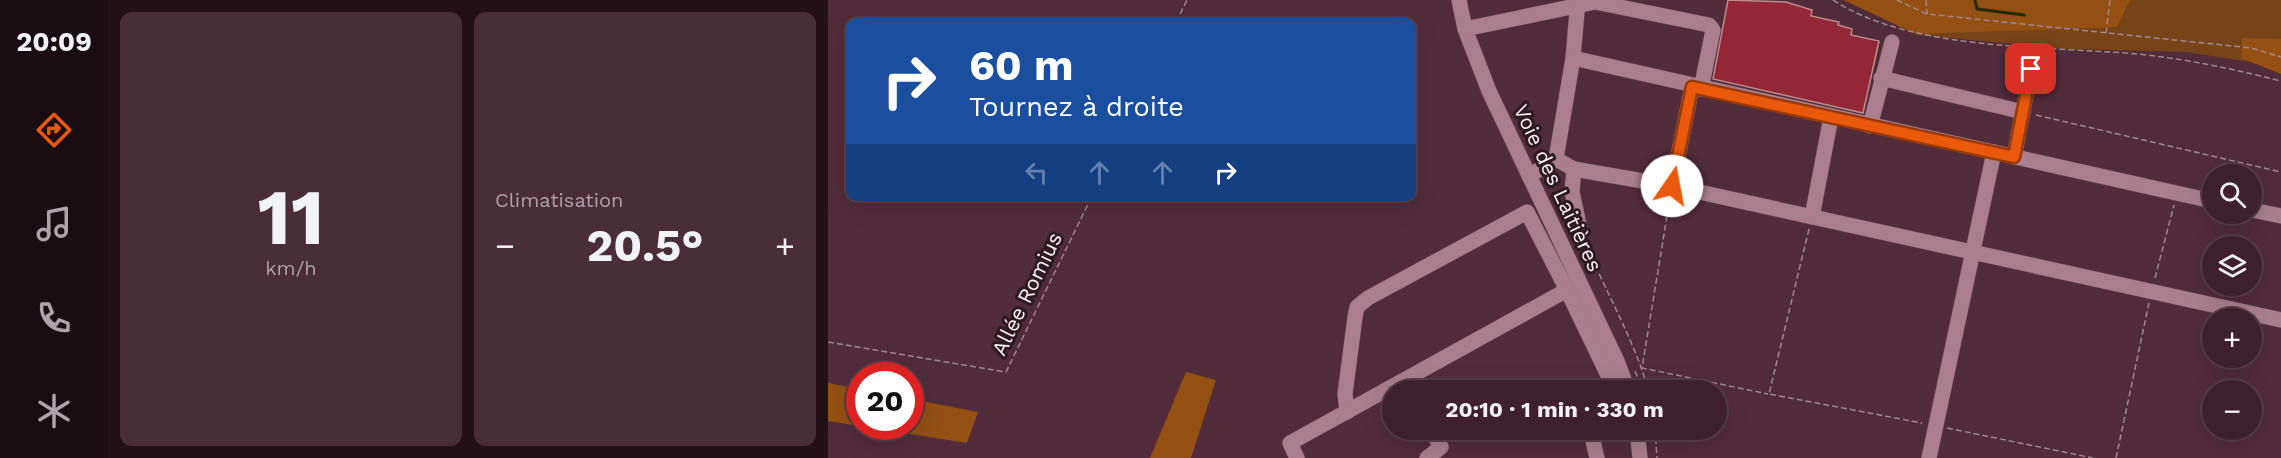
<!DOCTYPE html>
<html lang="fr">
<head>
<meta charset="utf-8">
<style>
  :root { --surface:#3e212c; --page:#492e38; --text:#f1f3f6; --muted:#ada3a9; --line:#573e48; --accent:#ea580c }
  body { margin:0; font-family:"Work Sans",sans-serif; background:var(--page); color:var(--text); height:100vh; display:flex; flex-direction:column; font-size:22px; white-space:nowrap }
  * { box-sizing:border-box; margin:0 }
  p { font-size:20px; color:var(--muted) }
  .icon { flex:none; width:33px; height:33px; fill:none; stroke:currentColor; stroke-width:2; stroke-linecap:round; stroke-linejoin:round }
  .map { position:relative; flex:1; overflow:hidden }
  .details { display:flex; flex-direction:column; gap:12px; padding:12px; background:#221218; width:720px }
  .details>* { flex:none }
  .hud { position:absolute; left:18px; top:18px; width:570px; height:183px; border-radius:12px; box-shadow:0 6px 24px #0002,0 0 0 2px var(--line); background:#1a4fa0; color:#fff; overflow:hidden }
  .buttons { position:absolute; left:1374px; top:164px; display:grid; gap:12px }
  .buttons a { display:grid; place-items:center; width:60px; height:60px; border-radius:50%; background:var(--surface); box-shadow:0 6px 24px #0002,0 0 0 2px var(--line); font-size:30px }
  .speed { position:absolute; left:18px; top:362px; display:flex; gap:12px; font-size:30px; font-weight:700; text-align:center }
  .speed>* { display:grid; place-content:center; width:78px; height:78px; border-radius:50%; background:var(--surface); box-shadow:0 6px 24px #0002,0 0 0 2px var(--line); line-height:1 }
  .speed .limit { border:9px solid #d22; background:#fff; color:#111 }
  .pin { position:absolute; display:grid; place-items:center; width:51px; height:51px; color:#fff; margin:-26px; border-radius:12px; box-shadow:0 3px 9px #0006 }
  .me { position:absolute; width:66px; margin:-33px; rotate:12deg; stroke-linejoin:round; filter:drop-shadow(0 0 4px #0008) }
  .turn { display:flex; align-items:center; gap:21px; height:126px; padding:0 24px; font-size:27px }
  .turn .icon { width:78px; height:78px; stroke-width:2.5 }
  .turn b { display:block; font-size:42px; line-height:51px }
  .lanes { display:flex; align-items:center; height:57px; padding:0 24px; background:#0003; justify-content:center; gap:30px; direction:ltr }
  .lanes .off { opacity:.35 }
  .big { font-size:45px; font-weight:700; line-height:1.1 }
  .details .tile { flex:1; display:flex; flex-direction:column; justify-content:center; gap:9px; min-width:0; padding:0 21px; border-radius:12px; background:var(--page) }
  .details .dial { align-items:center; gap:0 }
  .dial b { font-size:78px; line-height:1 }
  .heat { display:flex; justify-content:space-between; align-items:center; font-size:33px; direction:ltr }
  .details .tiles { flex:1; display:grid; gap:12px; grid-template-columns:repeat(2,1fr) }
  .trip { position:absolute; left:554px; top:380px; width:345px; height:60px; border-radius:30px; background:var(--surface); box-shadow:0 6px 24px #0002,0 0 0 2px var(--line); font-weight:700; line-height:60px; text-align:center }
  main { display:flex; flex:1; min-height:0 }
  .dock { display:flex; flex-direction:column; width:108px; justify-content:space-around; align-items:center; background:#190d12; color:var(--muted) }
  .dock .icon { width:42px; height:42px }
  .dock .current { color:var(--accent) }
  .dock b { font-size:27px; color:var(--text) }
  .map>svg:first-child { display:block }
</style>
</head>
<body>
<main>
<nav class="dock">
<b>20:09</b>
<svg class="icon current" aria-label="directions" viewBox="0 0 24 24"><path d="M12 3l9 9-9 9-9-9zM9 14v-3h6M13 9l2 2-2 2"/></svg>
<svg class="icon" aria-label="music" viewBox="0 0 24 24"><path d="M9 18V5l10-2v13"/><circle cx="6" cy="18" r="3"/><circle cx="16" cy="16" r="3"/></svg>
<svg class="icon" aria-label="phone" viewBox="0 0 24 24"><path d="M5 4h4l2 5-3 2q2 4 5 5l2-3 5 2v4C11 20 4 13 5 4z"/></svg>
<svg class="icon" aria-label="climate" viewBox="0 0 24 24"><path d="M12 3v18M4 7l16 10M4 17L20 7"/></svg>
</nav>
<section class="details">
<div class="tiles">
<div class="tile dial"><b>11</b><p>km/h</p></div>
<div class="tile"><p>Climatisation</p>
<div class="heat"><a>−</a><b class="big">20.5°</b><a>+</a></div>
</div>
</div>
</section>
<div class="map">
<svg width="1453" height="458" viewBox="0 0 1453 458">
  <rect width="100%" height="100%" fill="#522c3b"/>
  <path fill="#774318" d="M 1015,0 L 1453,0 L 1453,74 L 1428,63 L 1358,52 L 1237,49 L 1089,35 Z"/>
  <g fill="#945113">
    <path d="M 1016,0 L 1302,0 L 1289,27 L 1089,34 Z"/>
    <path d="M 1414,38 L 1453,39 L 1453,74 L 1413,58 Z"/>
    <path d="M 358,372 L 388,380 L 363,458 L 322,458 Z"/>
    <path d="M 0,383 L 31,389 L 32,426 L 82,426 L 83,399 L 150,412 L 139,443 L 0,421 Z"/>
  </g>
  <g fill="none" stroke-linecap="round" stroke-linejoin="round">
    <path stroke="#262b05" stroke-width="3" d="M 1147,0 L 1149,9 L 1196,15"/>
  </g>
  <path fill="#932738" stroke="#bc8c8d" stroke-width="1.5" d="M 900,0 L 958,2 L 984,10 L 983,16 L 1011,22 L 1010,25 L 1024,29 L 1023,35 L 1051,41 L 1035,113 L 885,79 Z"/>
  <g fill="none" stroke-linecap="round" stroke-linejoin="round">
    <defs>
      <g id="minor">
        <path d="M 631,0 L 637,29 L 661,91 L 789,361 L 800,390"/>
        <path d="M 637,29 L 767,2 L 881,25 L 885,30 L 873,89"/>
        <path d="M 745,58 L 750,0"/>
        <path d="M 1053,78 L 1195,112"/>
        <path d="M 1042,126 L 1064,42"/>
        <path d="M 1186,157 L 1203,69"/>
        <path d="M 728,159 L 746,169 L 844,186 L 1453,320"/>
        <path d="M 746,169 L 744,192 L 752,229"/>
        <path d="M 701,176 L 728,159 L 745,58 L 1384,201"/>
        <path d="M 844,186 L 864,87"/>
        <path d="M 1424,210 L 1453,216"/>
        <path d="M 984,217 L 1003,117"/>
        <path d="M 519,412 L 517,394 L 527,317 L 529,307 L 540,298 L 699,212 L 739,290"/>
        <path d="M 809,429 L 812,458"/>
        <path d="M 469,458 L 462,443 L 739,290 L 787,390"/>
        <path d="M 599,458 L 613,447 L 603,429"/>
        <path d="M 769,458 L 764,437 L 776,429"/>
        <path d="M 1101,458 L 1166,152"/>
      </g>
    </defs>
    <use href="#minor" stroke="#664955" stroke-width="16"/>
    <g stroke="#a08790" stroke-width="1.5" stroke-dasharray="6 3" stroke-linecap="butt">
      <path d="M 1005,0 C 1083,51 1218,46 1309,54 C 1359,59 1405,69 1453,81"/>
      <path d="M 1069,0 L 1099,14 L 1423,48 L 1453,57"/>
      <path d="M 1098,0 L 1099,14"/>
      <path d="M 348,22 L 359,0"/>
      <path d="M 1278,33 L 1282,0"/>
      <path d="M 1208,115 L 1453,172"/>
      <path d="M 842,198 L 814,368 L 940,394"/>
      <path d="M 981,229 L 941,394 L 1094,423"/>
      <path d="M 757,241 C 776,290 807,340 820,390"/>
      <path d="M 1327,278 L 1346,205"/>
      <path d="M 0,342 L 178,372 L 264,196"/>
      <path d="M 807,371 L 812,383"/>
      <path d="M 1119,428 L 1265,458"/>
      <path d="M 827,429 L 829,458"/>
      <path d="M 1288,458 L 1321,303"/>
    </g>
    <use href="#minor" stroke="#aa7e8d" stroke-width="15"/>
  </g>
  <g fill="none" stroke-linecap="round" stroke-linejoin="round">
    <defs>
      <path id="route" d="M 844,186 L 864,87 L 1186,157 L 1203,69"/>
    </defs>
    <use href="#route" stroke="#983908" stroke-width="15"/>
    <use href="#route" stroke="#ea580c" stroke-width="10"/>
  </g>
  <g text-anchor="middle" stroke-width="6" stroke-linejoin="round" paint-order="stroke">
    <g font-size="21" fill="#fcf2f5" stroke="#2d1b21">
      <text transform="translate(730 188) rotate(65)" y="7">Voie des Laitières</text>
      <text transform="translate(199 294) rotate(-64)" y="7">Allée Romius</text>
    </g>
  </g>
</svg>
<div class="buttons">
<a><svg class="icon" aria-label="search" viewBox="0 0 24 24"><circle cx="10" cy="10" r="6"/><path d="M15 15l6 6"/></svg></a>
<a><svg class="icon" aria-label="layers" viewBox="0 0 24 24"><path d="M12 4l9 5-9 5-9-5zM3 14l9 5 9-5"/></svg></a>
<a>+</a>
<a>−</a>
</div>
<div class="speed"><div class="limit">20</div></div>
<div class="pin" style="left:1203px;top:69px;background:#d93025"><svg class="icon" aria-label="arrive" viewBox="0 0 24 24"><path d="M6 21V4h12l-3 4 3 4H6"/></svg></div>
<svg class="me" style="left:844px;top:186px" viewBox="-20 -20 40 40"><circle r="19" fill="#fff"/><path d="M0-13L10 11 0 6-10 11z" fill="#ea580c"/></svg>
<div class="trip">20:10 · 1 min · 330 m</div>
<div class="hud">
<div class="turn"><svg class="icon" aria-label="right" viewBox="0 0 24 24"><path d="M7 20v-9h11M14 6l5 5-5 5"/></svg><div><b>60 m</b>Tournez à droite</div></div>
<div class="lanes"><svg class="icon off" aria-label="left" viewBox="0 0 24 24"><path d="M17 20v-9H6M10 6l-5 5 5 5"/></svg><svg class="icon off" aria-label="ahead" viewBox="0 0 24 24"><path d="M12 20V5M6 11l6-6 6 6"/></svg><svg class="icon off" aria-label="ahead" viewBox="0 0 24 24"><path d="M12 20V5M6 11l6-6 6 6"/></svg><svg class="icon" aria-label="right" viewBox="0 0 24 24"><path d="M7 20v-9h11M14 6l5 5-5 5"/></svg></div>
</div>
</div>
</main>
</body>
</html>
